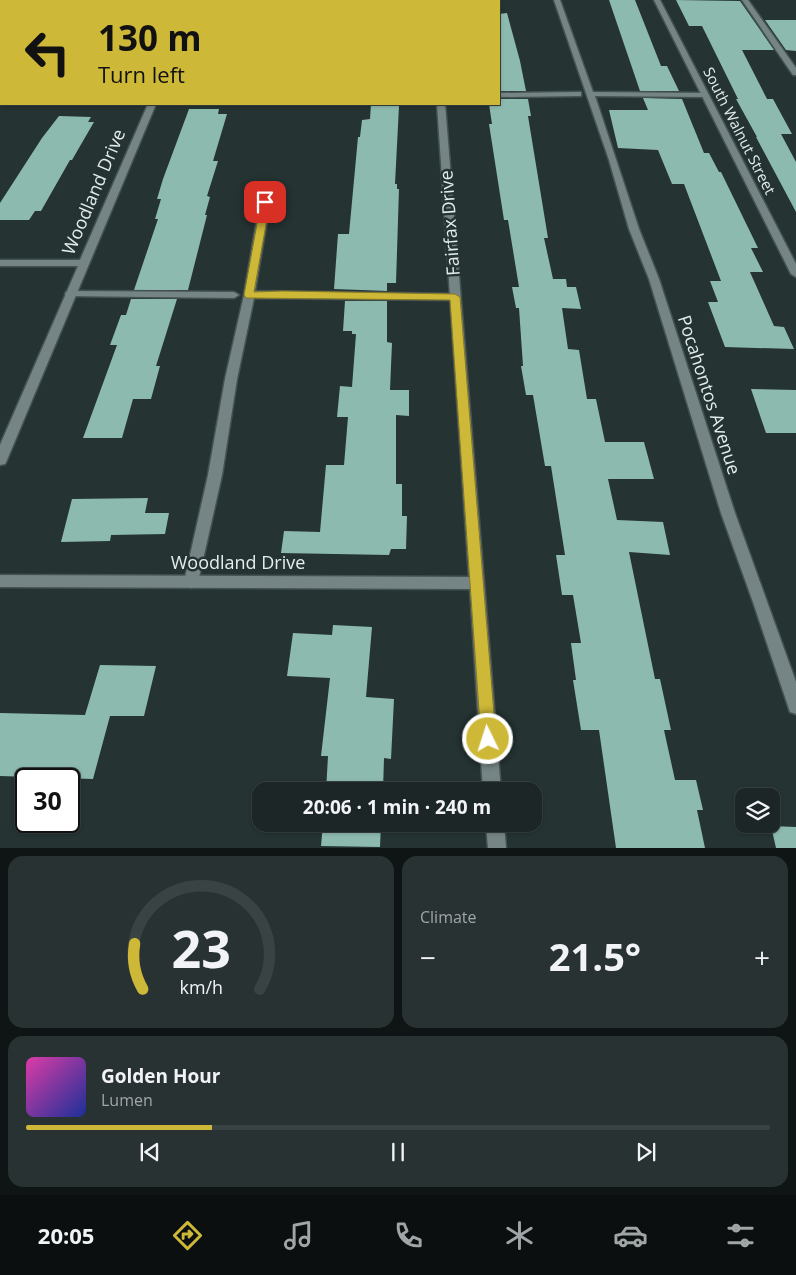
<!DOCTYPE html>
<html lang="en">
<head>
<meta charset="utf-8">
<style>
  :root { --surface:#1c2626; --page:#293232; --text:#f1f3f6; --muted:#a0a5a7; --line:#3a4343; --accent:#ceb837 }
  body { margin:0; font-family:"Open Sans",sans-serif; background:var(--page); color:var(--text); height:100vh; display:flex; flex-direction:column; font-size:19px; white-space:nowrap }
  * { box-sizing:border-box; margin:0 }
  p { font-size:16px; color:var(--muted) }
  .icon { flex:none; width:28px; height:28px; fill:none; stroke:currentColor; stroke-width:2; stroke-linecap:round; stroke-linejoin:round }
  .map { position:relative; height:848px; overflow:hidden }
  .panel { display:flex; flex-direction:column; gap:8px; padding:8px; background:#0f1515; flex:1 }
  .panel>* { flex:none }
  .top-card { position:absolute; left:0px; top:0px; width:500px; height:105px; box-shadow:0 1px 4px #0004,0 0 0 1px var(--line); background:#ceb837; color:#111; overflow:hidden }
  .tools { position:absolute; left:735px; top:788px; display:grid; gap:10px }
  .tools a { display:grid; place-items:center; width:45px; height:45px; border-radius:10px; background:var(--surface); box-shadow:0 1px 4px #0004,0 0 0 1px var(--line); font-size:25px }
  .speed { position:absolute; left:15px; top:768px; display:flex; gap:10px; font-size:25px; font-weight:700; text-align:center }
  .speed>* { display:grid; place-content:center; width:65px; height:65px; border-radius:50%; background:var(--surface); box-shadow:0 1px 4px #0004,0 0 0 1px var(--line); line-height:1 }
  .speed .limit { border:2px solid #111; border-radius:8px; background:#fff; color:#111 }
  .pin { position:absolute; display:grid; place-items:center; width:42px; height:42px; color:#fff; margin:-21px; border-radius:10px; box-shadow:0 2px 8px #0006 }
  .me { position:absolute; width:55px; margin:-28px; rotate:356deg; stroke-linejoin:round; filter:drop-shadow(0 0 4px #0008) }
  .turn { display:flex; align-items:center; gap:18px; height:105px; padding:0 15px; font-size:22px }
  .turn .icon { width:65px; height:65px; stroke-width:2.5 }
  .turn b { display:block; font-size:35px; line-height:42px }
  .big { font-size:38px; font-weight:700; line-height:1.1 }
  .panel .widget { flex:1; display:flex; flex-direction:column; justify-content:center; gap:8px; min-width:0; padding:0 18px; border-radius:15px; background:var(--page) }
  .panel .dial { align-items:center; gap:0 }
  .dial svg { height:130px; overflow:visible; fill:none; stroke:var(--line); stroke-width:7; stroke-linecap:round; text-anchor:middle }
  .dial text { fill:var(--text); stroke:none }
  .song { display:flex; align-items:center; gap:15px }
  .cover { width:60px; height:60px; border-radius:8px; background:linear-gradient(135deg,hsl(320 70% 55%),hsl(230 70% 35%)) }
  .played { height:5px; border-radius:2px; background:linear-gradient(90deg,var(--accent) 25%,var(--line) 25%) }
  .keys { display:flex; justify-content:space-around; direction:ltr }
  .heat { display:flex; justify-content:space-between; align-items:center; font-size:28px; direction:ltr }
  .panel .tiles { flex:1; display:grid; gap:8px; grid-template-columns:1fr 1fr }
  .widget:last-child { grid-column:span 2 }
  .trip { position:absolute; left:252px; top:782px; width:290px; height:50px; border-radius:15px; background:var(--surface); box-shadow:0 1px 4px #0004,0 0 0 1px var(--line); font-weight:700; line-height:50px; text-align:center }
  .dock { display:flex; height:80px; justify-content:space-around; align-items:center; background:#0b0f0f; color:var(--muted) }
  .dock .icon { width:35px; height:35px }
  .dock .selected { color:var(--accent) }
  .dock b { font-size:22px; color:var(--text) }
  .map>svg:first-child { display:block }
</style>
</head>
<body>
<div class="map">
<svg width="796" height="848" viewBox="0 0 796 848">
  <rect width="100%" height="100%" fill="#253333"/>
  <g fill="#8dbaae">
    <path d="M 609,0 L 635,0 L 661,66 L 667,66 L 679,91 L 640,91 Z"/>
    <path d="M 676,0 L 740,1 L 774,50 L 742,50 L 767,99 L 773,99 L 792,134 L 781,134 L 796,162 L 796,212 L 756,137 L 757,137 L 736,99 L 738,99 L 702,26 L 689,26 Z"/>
    <path d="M 507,13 L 520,61 L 526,91 L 499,91 L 499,14 Z"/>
    <path d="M 765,20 L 796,20 L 796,51 L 786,50 Z"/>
    <path d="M 643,98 L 682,99 L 704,153 L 709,153 L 719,172 L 721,172 L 758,248 L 751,248 L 763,272 L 750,272 L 774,326 L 784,327 L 794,349 L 725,347 L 708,302 L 718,302 L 710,281 L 721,281 L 684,184 L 672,184 L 658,150 L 618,148 L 609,110 L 648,110 Z"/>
    <path d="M 499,99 L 528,99 L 531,116 L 528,116 L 548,238 L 544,238 L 553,279 L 566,279 L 567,287 L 576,287 L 581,309 L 562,308 L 568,349 L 579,350 L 587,399 L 596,399 L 605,442 L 644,442 L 654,479 L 608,479 L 617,520 L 663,522 L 670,555 L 629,552 L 655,679 L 660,679 L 671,730 L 664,730 L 675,780 L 696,780 L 703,810 L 697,810 L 705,848 L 616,848 L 599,730 L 581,730 L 573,680 L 576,680 L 571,643 L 581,643 L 573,595 L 562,595 L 556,555 L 565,555 L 551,466 L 545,466 L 533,395 L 526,395 L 521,366 L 523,366 L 519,308 L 516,308 L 512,287 L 519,287 L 508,220 L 504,220 L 489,124 L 492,124 L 489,104 L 499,104 Z"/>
    <path d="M 371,104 L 396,104 L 396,106 L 399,106 L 395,184 L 397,184 L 397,189 L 399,189 L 396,283 L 387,283 L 387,291 L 334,289 L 338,234 L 349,234 L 358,137 L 360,137 L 362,120 L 370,119 Z"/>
    <path d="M 189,109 L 219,109 L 218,114 L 227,114 L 213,161 L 218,161 L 207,196 L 210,197 L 205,215 L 207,215 L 188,290 L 134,290 L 158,219 L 155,219 L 161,199 L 157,199 L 163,179 Z"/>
    <path d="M 59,116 L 91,117 L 88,122 L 94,122 L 72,160 L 70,160 L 41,211 L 35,211 L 29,220 L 0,220 L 0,203 L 42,138 Z"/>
    <path d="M 131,299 L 177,299 L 156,366 L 160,366 L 151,399 L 133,399 L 122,438 L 83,438 L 117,345 L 110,345 L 121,315 L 126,315 Z"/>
    <path d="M 345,301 L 387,301 L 387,342 L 392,343 L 390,390 L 409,390 L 409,416 L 396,415 L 396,484 L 402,484 L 402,516 L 407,516 L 406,549 L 391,549 L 389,555 L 281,553 L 284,531 L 320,532 L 326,465 L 344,465 L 348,417 L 337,417 L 340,386 L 352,387 L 356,334 L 352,334 L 352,331 L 343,331 Z"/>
    <path d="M 751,389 L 796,390 L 796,433 L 766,433 Z"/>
    <path d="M 148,498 L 145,513 L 169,513 L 165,534 L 111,535 L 110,541 L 61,542 L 72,499 Z"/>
    <path d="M 333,625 L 372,627 L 366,697 L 394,699 L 391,759 L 384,758 L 383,791 L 326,791 L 328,756 L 321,756 L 330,678 L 287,676 L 293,633 L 332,635 Z"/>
    <path d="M 100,665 L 156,666 L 144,716 L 110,716 L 93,779 L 0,776 L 0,713 L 85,715 Z"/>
    <path d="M 323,824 L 381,824 L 380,847 L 321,846 Z"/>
    <path d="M 771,826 L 796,827 L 796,848 L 776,848 Z"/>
  </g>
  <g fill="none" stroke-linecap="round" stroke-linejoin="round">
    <defs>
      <g id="service">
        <path d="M 554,0 L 560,0 L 593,92 L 705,93 L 709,95 L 705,97 L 595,96 L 639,229 L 659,279 L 735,513 L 796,682 L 796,714 L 790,712 L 788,706 L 753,602 L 721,513 L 649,279 L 629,229 L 609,160 Z"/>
        <path d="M 742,0 L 748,0 L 796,68 L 796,75 L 793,75 Z"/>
        <path d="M 578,92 L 581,92 L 581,96 L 499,97 L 499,93 Z"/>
        <path d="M 265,199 L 270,202 L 255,291 L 455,294 L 460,297 L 455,300 L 254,298 L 237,379 L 222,475 L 198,582 L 196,586 L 191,588 L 186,586 L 184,582 L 208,475 L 225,379 L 244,295 L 260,202 Z"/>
        <path d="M 70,291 L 234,292 L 239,295 L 234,298 L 66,296 L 65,294 L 66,292 Z"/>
      </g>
      <g id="minor">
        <rect x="430" y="0" width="6" height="1"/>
        <path d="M 654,0 L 660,0 L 796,264 L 796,277 L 791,274 Z"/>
        <rect x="0" y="99" width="1" height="4"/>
        <path d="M 148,104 L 156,104 L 7,460 L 5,464 L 0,465 L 0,445 L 78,266 L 0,266 L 0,260 L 80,260 Z"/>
        <path d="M 437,104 L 445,104 L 501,791 L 483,791 L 470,589 L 0,587 L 0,575 L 469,577 Z"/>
        <path d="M 486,824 L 504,824 L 506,848 L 488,848 Z"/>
      </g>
    </defs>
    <use href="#service" stroke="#455252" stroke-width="3"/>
    <use href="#minor" stroke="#455252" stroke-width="3"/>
    <use href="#service" fill="#758585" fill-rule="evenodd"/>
    <use href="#minor" fill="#758585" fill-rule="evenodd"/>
  </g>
  <path fill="#ceb837" stroke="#867824" d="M 265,199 L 270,202 L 254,292 L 282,291 L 455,294 L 460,297 L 496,739 L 494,744 L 488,746 L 483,744 L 481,739 L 450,300 L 246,298 L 244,295 L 261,202 Z"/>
  <g text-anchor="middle" stroke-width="5" stroke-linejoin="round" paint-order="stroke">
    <g font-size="15" fill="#e4eded" stroke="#253333">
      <text transform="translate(739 131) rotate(63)" y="5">South Walnut Street</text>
    </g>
    <g font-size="18" fill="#e4eded" stroke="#253333">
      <text transform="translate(94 192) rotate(-67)" y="6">Woodland Drive</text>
      <text transform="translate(450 223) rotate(-94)" y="6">Fairfax Drive</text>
      <text transform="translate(709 395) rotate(72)" y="6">Pocahontos Avenue</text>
      <text x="238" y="569">Woodland Drive</text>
    </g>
  </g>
</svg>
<div class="tools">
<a><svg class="icon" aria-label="layers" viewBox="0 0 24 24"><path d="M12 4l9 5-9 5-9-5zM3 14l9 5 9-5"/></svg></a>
</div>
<div class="speed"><div class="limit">30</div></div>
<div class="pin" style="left:265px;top:202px;background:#d93025"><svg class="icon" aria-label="arrive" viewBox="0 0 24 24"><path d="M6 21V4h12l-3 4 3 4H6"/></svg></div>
<svg class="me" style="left:488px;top:739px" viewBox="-20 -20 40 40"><circle r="17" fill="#ceb837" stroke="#fff" stroke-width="3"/><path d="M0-11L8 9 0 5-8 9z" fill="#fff"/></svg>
<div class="trip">20:06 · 1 min · 240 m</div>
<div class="top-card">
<div class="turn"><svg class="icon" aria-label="left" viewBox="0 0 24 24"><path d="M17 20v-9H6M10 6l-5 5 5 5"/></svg><div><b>130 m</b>Turn left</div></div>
</div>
</div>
<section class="panel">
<div class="tiles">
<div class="widget dial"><svg viewBox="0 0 100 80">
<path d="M14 69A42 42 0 1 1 86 69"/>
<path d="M14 69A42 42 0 0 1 9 41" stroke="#ceb837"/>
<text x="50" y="56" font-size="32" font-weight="700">23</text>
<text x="50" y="72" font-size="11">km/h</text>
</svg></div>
<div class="widget"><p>Climate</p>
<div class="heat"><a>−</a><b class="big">21.5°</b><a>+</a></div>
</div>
<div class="widget">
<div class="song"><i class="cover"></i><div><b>Golden Hour</b><p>Lumen</p></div></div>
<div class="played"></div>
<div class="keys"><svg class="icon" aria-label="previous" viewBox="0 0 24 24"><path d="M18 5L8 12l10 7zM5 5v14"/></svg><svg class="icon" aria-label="pause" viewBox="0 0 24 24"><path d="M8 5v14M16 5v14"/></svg><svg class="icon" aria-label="next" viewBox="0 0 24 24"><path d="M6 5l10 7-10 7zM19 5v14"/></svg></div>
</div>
</div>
</section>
<nav class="dock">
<b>20:05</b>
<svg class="icon selected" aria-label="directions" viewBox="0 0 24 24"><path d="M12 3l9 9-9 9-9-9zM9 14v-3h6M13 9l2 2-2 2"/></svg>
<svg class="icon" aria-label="music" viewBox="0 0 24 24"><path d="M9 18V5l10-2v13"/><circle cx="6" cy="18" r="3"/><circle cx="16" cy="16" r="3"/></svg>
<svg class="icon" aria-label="phone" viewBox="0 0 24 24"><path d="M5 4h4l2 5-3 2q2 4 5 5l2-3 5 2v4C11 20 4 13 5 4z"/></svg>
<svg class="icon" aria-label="climate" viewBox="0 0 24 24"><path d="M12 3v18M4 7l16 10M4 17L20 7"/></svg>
<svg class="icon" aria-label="car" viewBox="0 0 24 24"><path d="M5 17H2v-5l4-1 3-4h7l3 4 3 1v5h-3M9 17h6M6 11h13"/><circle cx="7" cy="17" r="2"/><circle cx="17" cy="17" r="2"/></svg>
<svg class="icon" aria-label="filters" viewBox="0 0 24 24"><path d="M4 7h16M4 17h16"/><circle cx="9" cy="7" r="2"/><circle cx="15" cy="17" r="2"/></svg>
</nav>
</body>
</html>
